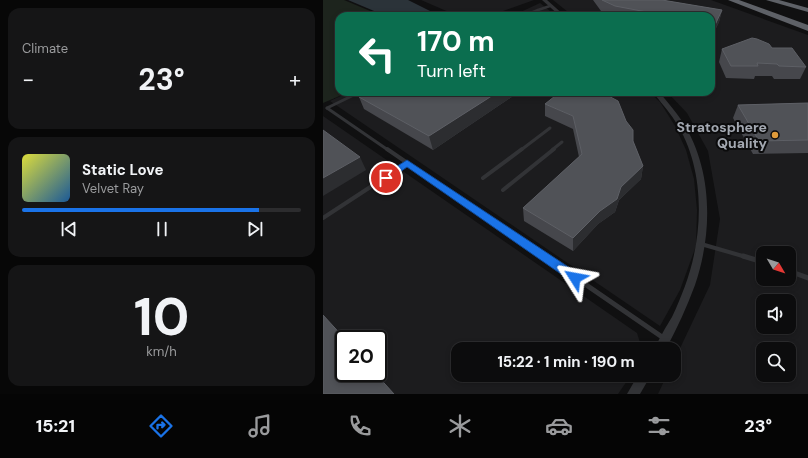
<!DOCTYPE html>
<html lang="en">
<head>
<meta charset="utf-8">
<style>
  :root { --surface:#0c0c0d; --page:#151516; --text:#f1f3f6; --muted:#9a9b9d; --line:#2c2c2e; --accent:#1a73e8 }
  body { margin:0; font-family:"DM Sans",sans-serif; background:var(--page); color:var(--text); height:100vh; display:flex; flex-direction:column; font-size:15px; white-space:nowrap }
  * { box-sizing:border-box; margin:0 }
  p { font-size:13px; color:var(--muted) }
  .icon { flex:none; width:22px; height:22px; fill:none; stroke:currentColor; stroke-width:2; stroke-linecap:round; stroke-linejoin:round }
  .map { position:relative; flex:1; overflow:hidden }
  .drawer { display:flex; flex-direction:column; gap:8px; padding:8px; background:#070707; width:323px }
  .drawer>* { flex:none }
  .top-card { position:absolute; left:12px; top:12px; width:380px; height:84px; border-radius:12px; box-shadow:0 2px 6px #0003,0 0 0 1px var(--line); background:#0b6e4f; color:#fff; overflow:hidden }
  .needle { width:26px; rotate:129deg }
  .fabs { position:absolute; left:433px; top:246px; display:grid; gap:8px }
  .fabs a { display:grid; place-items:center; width:40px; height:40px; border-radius:8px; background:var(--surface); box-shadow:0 2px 6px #0003,0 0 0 1px var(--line); font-size:20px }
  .speed { position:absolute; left:12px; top:330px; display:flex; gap:8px; font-size:20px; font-weight:700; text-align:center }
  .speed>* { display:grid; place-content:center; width:52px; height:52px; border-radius:50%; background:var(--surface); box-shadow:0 2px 6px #0003,0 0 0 1px var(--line); line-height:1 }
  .speed .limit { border:2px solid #111; border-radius:6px; background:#fff; color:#111 }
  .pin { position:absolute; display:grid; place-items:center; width:34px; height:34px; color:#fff; margin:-17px; border:2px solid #fff; border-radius:50%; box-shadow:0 1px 4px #0007 }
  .me { position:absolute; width:44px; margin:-22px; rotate:304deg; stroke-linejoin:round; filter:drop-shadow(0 0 3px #0008) }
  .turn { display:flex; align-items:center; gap:14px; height:84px; padding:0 16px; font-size:18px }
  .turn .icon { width:52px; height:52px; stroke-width:2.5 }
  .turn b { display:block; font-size:28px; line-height:34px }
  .big { font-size:30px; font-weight:700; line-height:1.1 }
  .drawer .card { flex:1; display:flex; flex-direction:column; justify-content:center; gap:6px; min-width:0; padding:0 14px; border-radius:12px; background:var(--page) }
  .drawer .dial { align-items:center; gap:0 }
  .dial b { font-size:52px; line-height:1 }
  .song { display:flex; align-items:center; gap:12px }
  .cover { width:48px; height:48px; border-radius:6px; background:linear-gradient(135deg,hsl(60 70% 55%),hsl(210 70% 35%)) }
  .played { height:4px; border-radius:2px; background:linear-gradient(90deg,var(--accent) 85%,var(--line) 85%) }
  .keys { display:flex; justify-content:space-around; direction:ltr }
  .heat { display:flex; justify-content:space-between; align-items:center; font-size:22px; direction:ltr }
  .trip { position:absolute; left:128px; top:342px; width:230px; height:40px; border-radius:12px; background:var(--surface); box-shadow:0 2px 6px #0003,0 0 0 1px var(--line); font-weight:700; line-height:40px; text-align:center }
  .menu { display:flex; height:64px; justify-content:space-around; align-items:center; background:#050505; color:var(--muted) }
  .menu .icon { width:28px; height:28px }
  .menu .selected { color:var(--accent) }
  .menu b { font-size:18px; color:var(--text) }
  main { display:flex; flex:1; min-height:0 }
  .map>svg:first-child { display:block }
</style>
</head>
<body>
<main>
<section class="drawer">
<div class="card"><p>Climate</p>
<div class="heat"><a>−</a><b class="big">23°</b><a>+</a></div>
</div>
<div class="card">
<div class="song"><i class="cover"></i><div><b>Static Love</b><p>Velvet Ray</p></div></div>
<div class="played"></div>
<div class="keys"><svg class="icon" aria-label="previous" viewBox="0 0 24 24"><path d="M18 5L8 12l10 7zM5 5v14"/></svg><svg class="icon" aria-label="pause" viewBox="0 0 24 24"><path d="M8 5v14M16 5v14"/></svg><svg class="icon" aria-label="next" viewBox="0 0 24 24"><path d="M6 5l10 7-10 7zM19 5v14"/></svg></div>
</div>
<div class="card dial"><b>10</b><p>km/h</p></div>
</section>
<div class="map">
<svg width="485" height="394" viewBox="0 0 485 394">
  <rect width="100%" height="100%" fill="#101011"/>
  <g fill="#1c1c1e" fill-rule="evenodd">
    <path d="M 98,0 L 211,0 L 166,16 L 135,16 Z"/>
    <path d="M 230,0 L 388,0 L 485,35 L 485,394 L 335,394 L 344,375 L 351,375 L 351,361 L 387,285 L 397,219 L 385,151 L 364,113 L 344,92 L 388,92 L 388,16 L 250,16 ZM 440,253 L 466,253 L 466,279 L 440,279 ZM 440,301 L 466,301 L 466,327 L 440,327 ZM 440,349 L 466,349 L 466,375 L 440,375 Z"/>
    <path d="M 217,3 L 233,16 L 189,16 Z"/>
    <path d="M 26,92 L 326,92 L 337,102 L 352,126 L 363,150 L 371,179 L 374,210 L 373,246 L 357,290 L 337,326 L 7,101 Z"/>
    <path d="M 0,116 L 314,333 L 319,349 L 135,349 L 135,375 L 308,375 L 295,394 L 0,394 ZM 21,339 L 55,339 L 55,373 L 21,373 Z"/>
  </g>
  <path fill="#1d241d" d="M 0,0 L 21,0 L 59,16 L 16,16 L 16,92 L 26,92 L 0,103 Z"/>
  <path fill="#2b3339" d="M 25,0 L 85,0 L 117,16 L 63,16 Z"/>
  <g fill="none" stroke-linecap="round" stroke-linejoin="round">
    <g stroke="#323336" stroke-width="2.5">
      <path d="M 215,10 L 227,6"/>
      <path d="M 200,16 L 215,10 L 206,16"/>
    </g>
    <g stroke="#323336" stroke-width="3">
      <path d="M 4,108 L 65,150"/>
      <path d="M 4,108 L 37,92"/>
      <path d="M 198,150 L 227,128"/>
      <path d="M 229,150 L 239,142"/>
    </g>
    <g stroke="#323336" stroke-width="4">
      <path d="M 64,149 L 222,257"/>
      <path d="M 160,178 L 199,149"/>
      <path d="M 180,190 L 231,149"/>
      <path d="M 0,218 L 84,163"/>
      <path d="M 378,244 L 423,257"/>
    </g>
    <g stroke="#323336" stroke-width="5">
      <path d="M 221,256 L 342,339"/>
      <path d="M 420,256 L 440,262"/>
      <path d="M 466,271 L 485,278"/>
    </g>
    <g fill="#323336" fill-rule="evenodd">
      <path d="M 219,0 L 224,0 L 242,16 L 237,16 Z"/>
      <path d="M 330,92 L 336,92 C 344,101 352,111 359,121 C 390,169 390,232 372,285 C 364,307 354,328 343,349 L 332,349 C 336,338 343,327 349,317 C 354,307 358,296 362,286 C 381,235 383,168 352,121 C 346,111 337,102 330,92 Z"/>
      <path d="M 315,375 L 328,375 L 317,394 L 304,394 Z"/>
    </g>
    <g fill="#5e6167" fill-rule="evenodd">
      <path d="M 405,0 L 416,0 L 485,25 L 485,31 Z"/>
      <path d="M 443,0 L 456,0 L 485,8 L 485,12 Z"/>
    </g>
  </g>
  <g fill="#46474c">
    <path d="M 270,0 L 339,0 L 399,10 L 396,22 L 389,36 L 388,36 L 388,16 L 288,16 L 278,11 Z"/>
    <path d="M 449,48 L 483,67 L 477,79 L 451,79 L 449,76 L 432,76 L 431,79 L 403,78 L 396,62 L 399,49 Z"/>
    <path d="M 45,92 L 196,92 L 110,150 L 41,109 L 36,97 Z"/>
    <path d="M 485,103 L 485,153 L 430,154 L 410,118 L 415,105 Z"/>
    <path d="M 222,104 L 310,141 L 320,166 L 318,179 L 296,200 L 292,212 L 275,224 L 250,251 L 201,221 L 200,208 L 256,157 L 250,129 L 222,116 Z"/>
  </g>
  <g fill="#2c2d30">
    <path d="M 399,10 L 396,22 L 389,36 L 392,25 Z"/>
    <path d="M 175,92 L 196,92 L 110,150 L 106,136 Z"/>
    <path d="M 37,157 L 43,170 L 0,196 L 0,178 Z"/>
    <path d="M 320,166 L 318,179 L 296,200 L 292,212 L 275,224 L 250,251 L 250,238 L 298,187 Z"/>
  </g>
  <g fill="#505257" stroke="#5d5f65">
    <path d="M 279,0 L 339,0 L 399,10 L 392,25 L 388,24 L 388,16 L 345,16 L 292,6 Z"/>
    <path d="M 429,38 L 434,39 L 446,44 L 449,48 L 469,48 L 483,67 L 456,66 L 454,64 L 434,63 L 435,66 L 408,66 L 399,49 Z"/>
    <path d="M 45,92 L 175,92 L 106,136 L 36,97 Z"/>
    <path d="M 237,92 L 278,92 L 295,101 L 303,121 L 310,130 L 310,141 L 320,166 L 298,187 L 294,199 L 277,211 L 250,238 L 200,208 L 259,154 L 250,116 L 222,104 Z"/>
    <path d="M 485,103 L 485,140 L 436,141 L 415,105 Z"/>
    <path d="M 0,130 L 37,157 L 0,178 Z"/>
    <path d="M 0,315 L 22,339 L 21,339 L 21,373 L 52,373 L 71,394 L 0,394 Z"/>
  </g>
  <path fill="#1a73e8" stroke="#114b97" d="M 84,160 L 256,274 L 257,278 L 256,281 L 248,281 L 84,167 L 66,180 L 60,180 L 60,175 Z"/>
  <circle fill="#e09b3a" stroke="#0b0b0c" stroke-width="1.5" cx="452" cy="135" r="4"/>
  <g text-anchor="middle" stroke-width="4" stroke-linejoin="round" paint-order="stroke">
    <g font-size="14" font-weight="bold" fill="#a3a8b1" stroke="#0b0b0c" text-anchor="end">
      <text x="444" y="132">Stratosphere<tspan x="444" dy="16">Quality</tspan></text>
    </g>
  </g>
</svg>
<div class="fabs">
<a><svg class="needle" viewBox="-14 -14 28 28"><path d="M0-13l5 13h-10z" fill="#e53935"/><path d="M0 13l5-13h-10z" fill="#9a9b9d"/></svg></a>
<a><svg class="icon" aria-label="sound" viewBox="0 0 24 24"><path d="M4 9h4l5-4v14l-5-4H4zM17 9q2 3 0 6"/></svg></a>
<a><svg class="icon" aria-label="search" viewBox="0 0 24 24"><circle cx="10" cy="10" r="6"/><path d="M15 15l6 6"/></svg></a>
</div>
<div class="speed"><div class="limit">20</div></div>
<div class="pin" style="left:63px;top:178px;background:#d93025"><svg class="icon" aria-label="arrive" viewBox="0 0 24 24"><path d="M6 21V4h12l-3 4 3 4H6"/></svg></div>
<svg class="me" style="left:252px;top:278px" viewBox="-20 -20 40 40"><path d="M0-17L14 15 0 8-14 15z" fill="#1a73e8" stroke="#fff" stroke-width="4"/></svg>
<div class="trip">15:22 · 1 min · 190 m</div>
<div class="top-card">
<div class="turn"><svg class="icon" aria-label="left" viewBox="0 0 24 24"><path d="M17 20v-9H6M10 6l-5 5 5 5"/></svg><div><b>170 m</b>Turn left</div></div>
</div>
</div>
</main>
<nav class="menu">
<b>15:21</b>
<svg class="icon selected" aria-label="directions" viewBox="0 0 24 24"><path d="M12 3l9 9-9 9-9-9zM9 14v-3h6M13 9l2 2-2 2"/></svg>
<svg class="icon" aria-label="music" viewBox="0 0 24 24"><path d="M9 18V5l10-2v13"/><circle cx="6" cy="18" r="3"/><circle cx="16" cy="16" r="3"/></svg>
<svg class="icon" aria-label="phone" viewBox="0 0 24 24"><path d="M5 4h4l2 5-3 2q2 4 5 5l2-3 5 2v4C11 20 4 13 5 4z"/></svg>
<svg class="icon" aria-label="climate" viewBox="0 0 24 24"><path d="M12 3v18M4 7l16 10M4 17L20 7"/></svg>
<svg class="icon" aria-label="car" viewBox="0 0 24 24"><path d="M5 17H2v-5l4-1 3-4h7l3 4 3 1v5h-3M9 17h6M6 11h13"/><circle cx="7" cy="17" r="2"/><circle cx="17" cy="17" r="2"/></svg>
<svg class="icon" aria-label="filters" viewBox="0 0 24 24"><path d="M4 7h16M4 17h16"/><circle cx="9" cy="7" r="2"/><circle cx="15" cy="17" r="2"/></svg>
<b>23°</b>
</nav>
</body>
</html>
